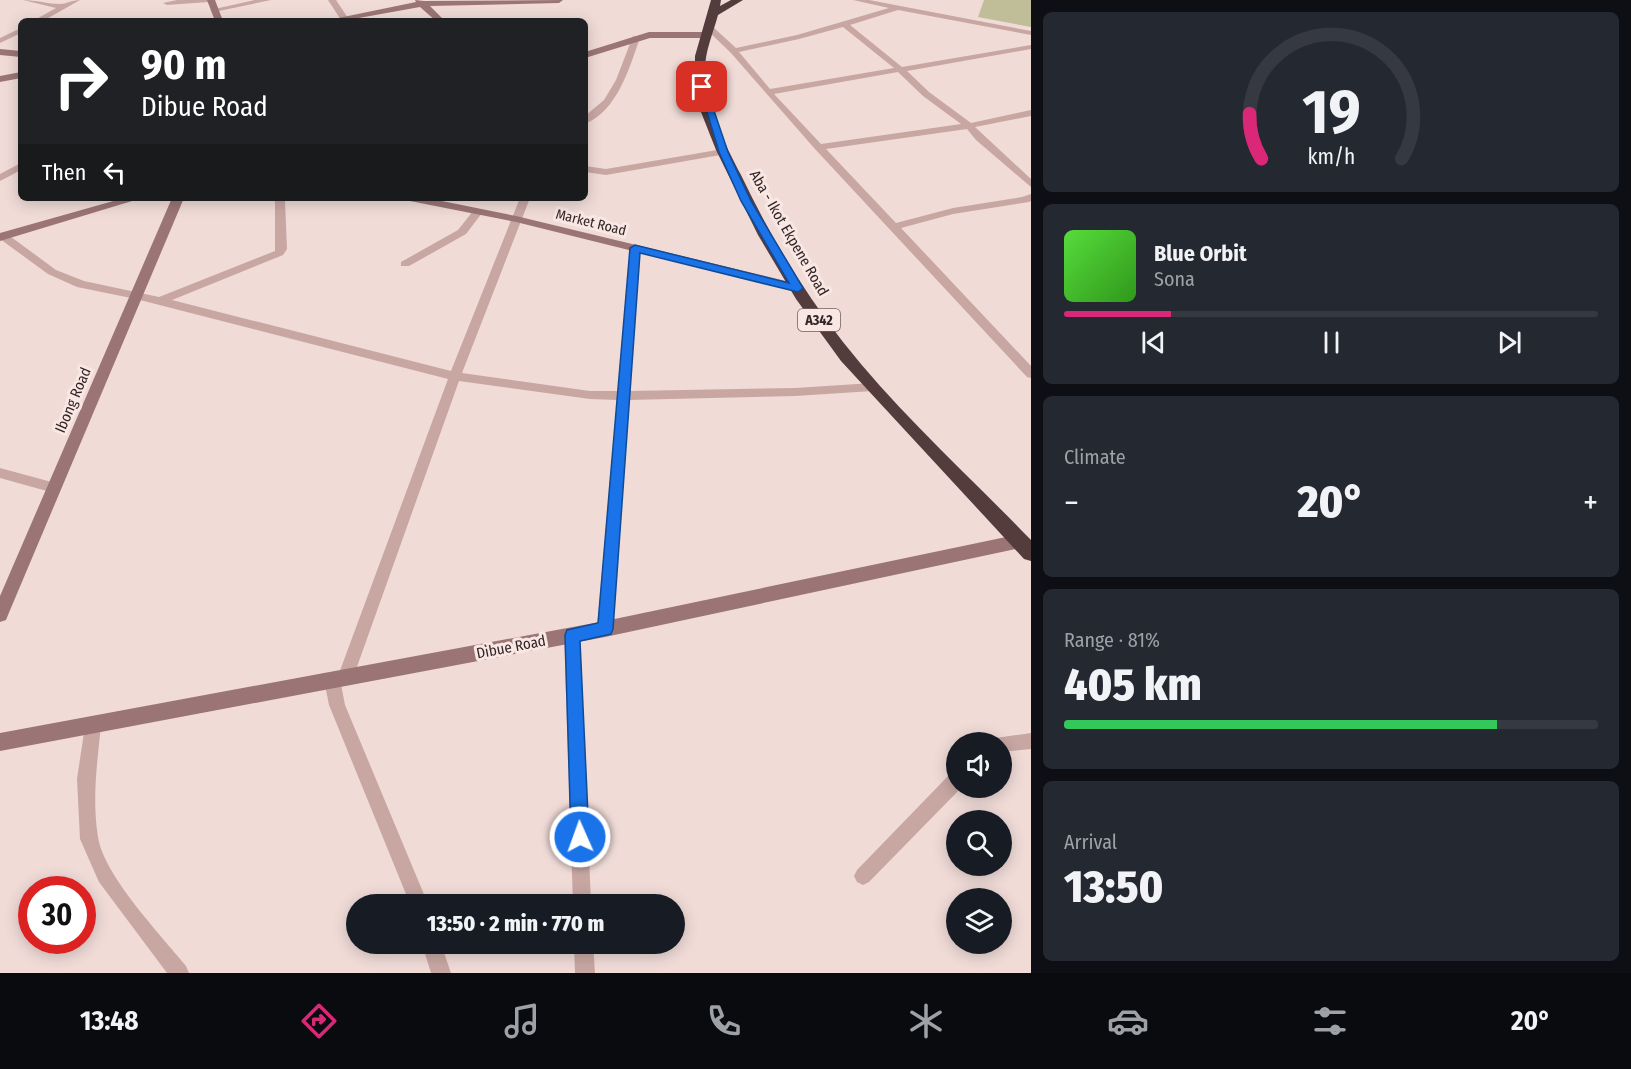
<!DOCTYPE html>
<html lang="en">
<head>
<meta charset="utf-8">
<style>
  :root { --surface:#171b24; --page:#242831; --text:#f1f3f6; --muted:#9ea1a6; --line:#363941; --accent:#db2777 }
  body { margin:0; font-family:"Fira Sans Condensed",sans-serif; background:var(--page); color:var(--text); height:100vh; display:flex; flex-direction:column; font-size:22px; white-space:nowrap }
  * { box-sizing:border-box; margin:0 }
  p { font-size:20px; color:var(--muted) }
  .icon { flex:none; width:33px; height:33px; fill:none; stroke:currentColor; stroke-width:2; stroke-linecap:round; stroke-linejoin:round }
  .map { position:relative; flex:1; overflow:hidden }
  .panel { display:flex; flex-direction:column; gap:12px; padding:12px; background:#0d0f14; width:600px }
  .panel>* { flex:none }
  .hud { position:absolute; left:18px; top:18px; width:570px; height:183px; border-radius:9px; box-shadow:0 3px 15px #0003; background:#202124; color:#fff; overflow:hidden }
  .buttons { position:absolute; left:946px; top:732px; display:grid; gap:12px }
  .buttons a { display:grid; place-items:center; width:66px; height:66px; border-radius:50%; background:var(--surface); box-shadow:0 3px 15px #0003; font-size:30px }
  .speed { position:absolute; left:18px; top:876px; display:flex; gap:12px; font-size:30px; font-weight:700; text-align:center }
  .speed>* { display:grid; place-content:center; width:78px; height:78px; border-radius:50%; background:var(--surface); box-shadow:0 3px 15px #0003; line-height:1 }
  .speed .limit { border:9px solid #d22; background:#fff; color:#111 }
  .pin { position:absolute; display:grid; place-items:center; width:51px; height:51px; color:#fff; margin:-26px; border-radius:12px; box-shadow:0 3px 9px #0006 }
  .me { position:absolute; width:66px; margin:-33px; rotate:358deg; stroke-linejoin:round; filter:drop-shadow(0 0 4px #0008) }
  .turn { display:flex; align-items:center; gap:21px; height:126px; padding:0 24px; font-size:27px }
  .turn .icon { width:78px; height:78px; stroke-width:2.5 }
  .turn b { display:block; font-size:42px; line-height:51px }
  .then { display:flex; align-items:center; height:57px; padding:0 24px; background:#0003; gap:12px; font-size:22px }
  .big { font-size:45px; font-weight:800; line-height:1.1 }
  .panel .tile { flex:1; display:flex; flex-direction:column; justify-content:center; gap:9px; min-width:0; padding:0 21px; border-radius:9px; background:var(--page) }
  .panel .dial { align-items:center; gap:0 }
  .dial svg { height:156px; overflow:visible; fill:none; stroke:var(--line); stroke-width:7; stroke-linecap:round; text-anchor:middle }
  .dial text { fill:var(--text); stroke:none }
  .song { display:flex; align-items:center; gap:18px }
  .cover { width:72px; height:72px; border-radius:9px; background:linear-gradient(135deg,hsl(110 70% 55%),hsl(110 70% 35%)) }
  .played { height:6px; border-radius:3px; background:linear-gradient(90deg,var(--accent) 20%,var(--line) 20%) }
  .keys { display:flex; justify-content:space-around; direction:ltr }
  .heat { display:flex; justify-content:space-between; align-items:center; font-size:33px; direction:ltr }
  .charge { height:9px; border-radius:4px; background:linear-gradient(90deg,#34c759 81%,var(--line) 0) }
  .trip { position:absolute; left:346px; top:894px; width:339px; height:60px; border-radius:30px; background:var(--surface); box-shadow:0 3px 15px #0003; font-weight:800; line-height:60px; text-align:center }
  .dock { display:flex; height:96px; justify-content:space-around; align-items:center; background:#090b0e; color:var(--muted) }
  .dock .icon { width:42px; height:42px }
  .dock .active { color:var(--accent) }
  .dock b { font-size:27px; color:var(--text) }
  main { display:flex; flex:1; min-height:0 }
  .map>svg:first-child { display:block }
</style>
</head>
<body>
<main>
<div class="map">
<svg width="1031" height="973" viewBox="0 0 1031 973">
  <rect width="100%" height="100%" fill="#f0dbd7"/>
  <path fill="#bfbe98" d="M 984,0 L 1031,0 L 1031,27 L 978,17 Z"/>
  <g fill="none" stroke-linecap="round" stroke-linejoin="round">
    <g fill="#c8a7a3" fill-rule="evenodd">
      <path d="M 23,0 C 36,0 48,4 60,4 C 66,4 72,0 80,0 L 43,21 L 33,21 L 56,8 Z"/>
      <path d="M 177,0 L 213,0 L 209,2 L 167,5 L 163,3 Z"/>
      <path d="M 255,0 L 271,0 L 214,12 L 210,10 Z"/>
      <path d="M 328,0 L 336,0 L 348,18 L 347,20 L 341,20 Z"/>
      <path d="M 853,0 L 869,0 L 1031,31 L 1031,35 L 898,10 L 850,25 L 902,67 L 1031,45 L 1031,49 L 907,71 L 929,92 L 971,123 L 1031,110 L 1031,116 L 975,127 L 1031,179 L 1031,187 L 976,140 L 967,129 L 826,149 L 896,223 L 953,208 L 1022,197 L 1031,194 L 1031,201 L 1029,202 L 953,214 L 901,228 L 1031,366 L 1031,378 L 1027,377 L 815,149 L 731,53 L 706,29 L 713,27 L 736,48 L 797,35 L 889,8 ZM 843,27 L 894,68 L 770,89 L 739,52 L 799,39 ZM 898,72 L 923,96 L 961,124 L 821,144 L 774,94 Z"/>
      <path d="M 21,28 L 21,33 L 0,43 L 0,38 Z"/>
      <path d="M 633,36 L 640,38 C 629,68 618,110 585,124 L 585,116 L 604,100 L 616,80 Z"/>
      <path d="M 723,149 L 726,150 L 726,154 L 606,175 L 585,172 L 585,166 L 606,169 Z"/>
      <path d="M 21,163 L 21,170 L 0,181 L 0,174 Z"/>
      <path d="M 273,198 L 283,198 L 285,201 L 287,249 L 283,255 L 172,300 L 451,371 L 520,198 L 530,198 L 462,373 L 590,391 L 618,391 L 630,248 L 635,245 L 640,248 L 630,391 L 795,388 L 873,383 L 879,387 L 873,391 L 795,396 L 629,400 L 613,629 L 610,634 L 605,636 L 600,634 L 597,629 L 617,400 L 590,399 L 459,381 L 353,678 L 351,683 L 345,685 L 341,684 L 345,705 L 428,904 L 410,904 L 329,705 L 324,680 L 326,675 L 332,673 L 338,676 L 448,379 L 136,299 L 77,287 L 48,274 L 0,239 L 0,234 L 7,234 L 56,270 L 84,281 L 159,297 L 275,251 L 275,201 Z"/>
      <path d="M 477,210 L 482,213 L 466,234 L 409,266 L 401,266 L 401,262 L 458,230 L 473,211 Z"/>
      <path d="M 0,468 L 59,484 L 61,488 L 59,492 L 54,493 L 0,478 Z"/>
      <path d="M 572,628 L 577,630 L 580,635 L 591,904 L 573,904 L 564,635 L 567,630 Z"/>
      <path d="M 93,718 L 99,720 L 101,726 C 97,763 92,800 98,837 C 104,876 161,935 186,966 L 189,973 L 167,973 L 99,882 L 80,839 L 77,779 L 85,726 L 87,720 Z"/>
      <path d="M 1031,733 L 1031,749 L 1002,752 L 1002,742 L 994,742 L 996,738 Z"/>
      <path d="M 957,771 L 957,788 L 961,788 L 869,882 L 863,885 L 857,882 L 854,876 L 857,870 L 951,773 Z"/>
      <path d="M 422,944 L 441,944 L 451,973 L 431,973 Z"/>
      <path d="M 574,944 L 593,944 L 595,973 L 575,973 Z"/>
    </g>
    <g fill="#9b7575" fill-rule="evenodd">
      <path d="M 207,0 L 215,0 L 223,21 L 215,21 Z"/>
      <path d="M 415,0 L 424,1 L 563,0 L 559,3 L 430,6 L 445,21 L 436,21 L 420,7 L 342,21 L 324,21 L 416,2 Z"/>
      <path d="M 649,32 L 707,32 L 711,35 L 707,38 L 650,38 L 585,58 L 585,52 Z"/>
      <path d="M 0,49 L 21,51 L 21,57 L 0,55 Z"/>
      <path d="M 21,72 L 21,78 L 0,82 L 0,76 Z"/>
      <path d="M 124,198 L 142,198 L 0,241 L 0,233 Z"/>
      <path d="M 172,198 L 184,198 L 8,615 L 6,620 L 0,622 L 0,596 Z"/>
      <path d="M 404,198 L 427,198 L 516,216 L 798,284 L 804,288 L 798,292 L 516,222 L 410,201 Z"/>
      <path d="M 1020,534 L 1026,536 L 1028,541 L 1026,546 L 1020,548 L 605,637 L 0,751 L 0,733 L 605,621 Z"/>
    </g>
    <path fill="#543c3d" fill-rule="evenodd" d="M 711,0 L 721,0 L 720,6 L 731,0 L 743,0 L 718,15 C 713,34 704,53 705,73 C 706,108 725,144 741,175 C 769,234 803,291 843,342 C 899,413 968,475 1031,540 L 1031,561 L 1024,559 L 841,361 L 796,299 L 758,235 L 716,150 L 701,112 L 695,87 L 695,56 Z"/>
  </g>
  <path fill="#1a73e8" stroke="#114b97" stroke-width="1.5" d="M 699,85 L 706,87 L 728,152 L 751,201 L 803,288 L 798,292 L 640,253 L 613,629 L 611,634 L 580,641 L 589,837 L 586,843 L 580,846 L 574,843 L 571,837 L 565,635 L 567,630 L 598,623 L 630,248 L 635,245 L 789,283 L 741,201 L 719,152 Z"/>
  <g text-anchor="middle" stroke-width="6" stroke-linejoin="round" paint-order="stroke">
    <g font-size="14" fill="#332526" stroke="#f8e7e3">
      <text transform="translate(591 222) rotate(14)" y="5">Market Road</text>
    </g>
    <rect fill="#f8e7e3" stroke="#6e5f5f" stroke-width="1.5" x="798" y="309" width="42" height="22" rx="4.5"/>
    <g font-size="14" font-weight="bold" fill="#332526">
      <text x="819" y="325">A342</text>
    </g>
    <g font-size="15" fill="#332526" stroke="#f8e7e3">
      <text transform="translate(789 233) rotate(60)" y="5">Aba - Ikot Ekpene Road</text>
      <text transform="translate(73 400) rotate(-67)" y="5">Ibong Road</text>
      <text transform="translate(511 647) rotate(-11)" y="5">Dibue Road</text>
    </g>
  </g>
</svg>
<div class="buttons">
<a><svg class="icon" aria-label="sound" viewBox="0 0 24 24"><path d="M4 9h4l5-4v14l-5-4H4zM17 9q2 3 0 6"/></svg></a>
<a><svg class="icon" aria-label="search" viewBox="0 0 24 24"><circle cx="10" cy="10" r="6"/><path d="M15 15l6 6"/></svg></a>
<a><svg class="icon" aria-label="layers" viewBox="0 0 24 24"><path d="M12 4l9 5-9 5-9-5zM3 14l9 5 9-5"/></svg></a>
</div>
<div class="speed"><div class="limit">30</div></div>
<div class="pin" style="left:702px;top:87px;background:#d93025"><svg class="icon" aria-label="arrive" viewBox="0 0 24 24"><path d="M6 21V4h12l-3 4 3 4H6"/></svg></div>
<svg class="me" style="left:580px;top:837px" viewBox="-20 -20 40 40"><circle r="17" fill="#1a73e8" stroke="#fff" stroke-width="3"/><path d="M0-11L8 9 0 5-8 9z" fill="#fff"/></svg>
<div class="trip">13:50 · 2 min · 770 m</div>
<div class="hud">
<div class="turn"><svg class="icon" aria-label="right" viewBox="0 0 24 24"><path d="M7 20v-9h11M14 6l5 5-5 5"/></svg><div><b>90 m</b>Dibue Road</div></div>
<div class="then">Then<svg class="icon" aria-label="left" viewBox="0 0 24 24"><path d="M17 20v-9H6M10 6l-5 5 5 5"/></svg></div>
</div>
</div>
<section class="panel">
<div class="tile dial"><svg viewBox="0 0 100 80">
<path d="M14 69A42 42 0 1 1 86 69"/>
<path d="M14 69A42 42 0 0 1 8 46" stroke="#db2777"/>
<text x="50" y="56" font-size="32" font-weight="700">19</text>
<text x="50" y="72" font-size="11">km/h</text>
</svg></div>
<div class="tile">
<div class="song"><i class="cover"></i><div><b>Blue Orbit</b><p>Sona</p></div></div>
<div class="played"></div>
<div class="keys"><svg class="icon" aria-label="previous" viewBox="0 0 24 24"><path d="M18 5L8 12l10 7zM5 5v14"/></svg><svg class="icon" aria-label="pause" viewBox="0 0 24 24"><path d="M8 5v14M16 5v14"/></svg><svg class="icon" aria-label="next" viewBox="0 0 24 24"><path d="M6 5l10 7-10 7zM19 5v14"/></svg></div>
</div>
<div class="tile"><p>Climate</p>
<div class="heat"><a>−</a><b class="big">20°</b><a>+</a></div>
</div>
<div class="tile"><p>Range · 81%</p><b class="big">405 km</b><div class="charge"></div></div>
<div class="tile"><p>Arrival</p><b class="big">13:50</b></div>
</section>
</main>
<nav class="dock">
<b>13:48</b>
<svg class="icon active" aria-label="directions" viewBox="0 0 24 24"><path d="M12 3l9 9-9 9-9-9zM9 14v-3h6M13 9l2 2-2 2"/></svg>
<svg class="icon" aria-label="music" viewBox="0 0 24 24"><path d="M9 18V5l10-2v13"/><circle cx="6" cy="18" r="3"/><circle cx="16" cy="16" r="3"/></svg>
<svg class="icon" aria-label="phone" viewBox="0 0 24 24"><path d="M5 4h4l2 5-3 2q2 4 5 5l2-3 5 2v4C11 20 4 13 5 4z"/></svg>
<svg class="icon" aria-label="climate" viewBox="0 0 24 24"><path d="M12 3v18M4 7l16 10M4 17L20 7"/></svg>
<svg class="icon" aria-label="car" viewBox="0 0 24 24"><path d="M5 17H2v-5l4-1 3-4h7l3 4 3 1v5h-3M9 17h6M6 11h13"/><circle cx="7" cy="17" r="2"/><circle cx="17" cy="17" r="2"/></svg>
<svg class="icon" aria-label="filters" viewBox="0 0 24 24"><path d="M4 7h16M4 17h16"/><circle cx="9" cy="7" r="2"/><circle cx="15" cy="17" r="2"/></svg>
<b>20°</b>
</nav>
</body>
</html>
